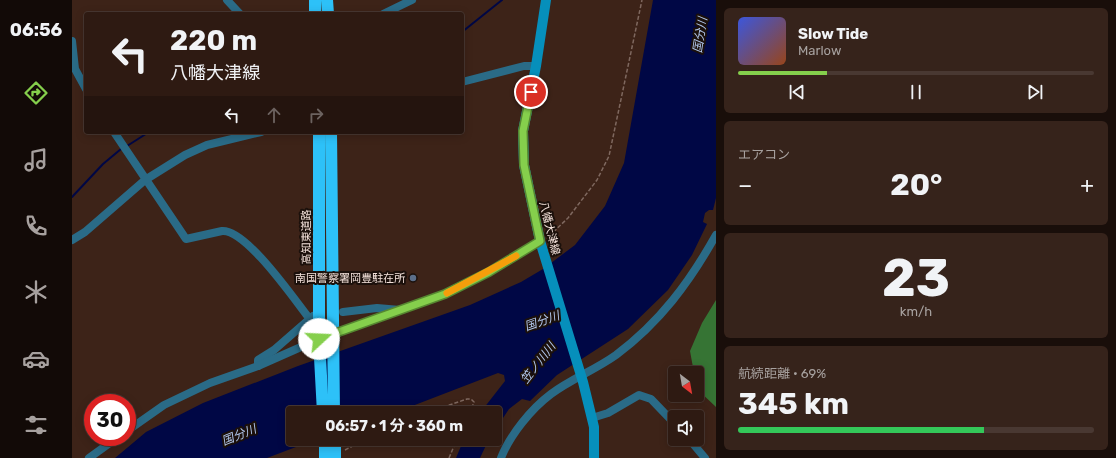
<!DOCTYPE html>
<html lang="ja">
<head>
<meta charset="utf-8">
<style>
  :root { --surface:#2e1a12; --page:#36231b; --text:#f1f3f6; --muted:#a7a19f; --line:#493832; --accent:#85cf4c }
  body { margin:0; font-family:Rubik,"Noto Sans JP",sans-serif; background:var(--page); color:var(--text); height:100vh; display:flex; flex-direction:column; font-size:15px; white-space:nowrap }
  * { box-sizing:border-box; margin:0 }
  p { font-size:13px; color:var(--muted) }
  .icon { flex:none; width:22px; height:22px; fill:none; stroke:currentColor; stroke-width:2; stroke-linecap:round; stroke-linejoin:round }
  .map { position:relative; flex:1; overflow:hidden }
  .drawer { display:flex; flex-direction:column; gap:8px; padding:8px; background:#190e0a; width:400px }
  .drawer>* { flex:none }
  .guide { position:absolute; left:12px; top:12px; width:380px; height:122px; border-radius:4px; box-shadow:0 2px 10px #0003,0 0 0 1px var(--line); background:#2e1a12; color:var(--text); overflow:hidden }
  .needle { width:26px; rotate:149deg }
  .tools { position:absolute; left:596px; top:366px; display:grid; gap:8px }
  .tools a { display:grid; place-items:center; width:36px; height:36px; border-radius:4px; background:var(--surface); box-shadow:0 2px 10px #0003,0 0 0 1px var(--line); font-size:20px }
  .speed { position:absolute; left:12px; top:394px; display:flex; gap:8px; font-size:20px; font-weight:700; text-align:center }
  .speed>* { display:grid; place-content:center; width:52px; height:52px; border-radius:50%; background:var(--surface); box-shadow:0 2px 10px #0003,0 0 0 1px var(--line); line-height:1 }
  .speed .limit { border:6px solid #d22; background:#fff; color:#111 }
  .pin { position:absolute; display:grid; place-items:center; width:34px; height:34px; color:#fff; margin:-17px; border:2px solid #fff; border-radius:50%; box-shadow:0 1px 4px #0007 }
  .me { position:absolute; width:44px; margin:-22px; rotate:70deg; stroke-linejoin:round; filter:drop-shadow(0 0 3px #0008) }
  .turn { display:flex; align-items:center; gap:14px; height:84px; padding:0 20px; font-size:18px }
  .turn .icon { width:52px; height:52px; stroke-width:2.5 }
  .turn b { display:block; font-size:28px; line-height:34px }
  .lanes { display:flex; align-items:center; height:38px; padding:0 20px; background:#0003; justify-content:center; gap:20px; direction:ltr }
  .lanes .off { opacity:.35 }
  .big { font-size:30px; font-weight:700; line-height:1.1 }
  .drawer .card { flex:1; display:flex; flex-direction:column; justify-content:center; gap:6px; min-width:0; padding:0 14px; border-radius:6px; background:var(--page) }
  .drawer .dial { align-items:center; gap:0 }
  .dial b { font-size:52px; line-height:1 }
  .song { display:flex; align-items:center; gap:12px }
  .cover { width:48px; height:48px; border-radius:6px; background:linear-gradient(135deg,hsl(230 70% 55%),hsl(20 70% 35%)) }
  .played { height:4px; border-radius:2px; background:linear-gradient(90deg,var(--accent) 25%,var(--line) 25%) }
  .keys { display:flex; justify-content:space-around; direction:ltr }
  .heat { display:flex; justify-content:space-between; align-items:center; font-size:22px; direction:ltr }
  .charge { height:6px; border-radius:3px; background:linear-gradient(90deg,#34c759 69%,var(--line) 0) }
  .trip { position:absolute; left:214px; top:406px; width:216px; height:40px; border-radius:4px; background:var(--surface); box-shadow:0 2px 10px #0003,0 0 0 1px var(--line); font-weight:700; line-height:40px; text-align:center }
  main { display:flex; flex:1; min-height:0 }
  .tabs { display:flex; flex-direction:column; width:72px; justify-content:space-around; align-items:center; background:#120a07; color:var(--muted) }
  .tabs .icon { width:28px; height:28px }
  .tabs .on { color:var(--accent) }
  .tabs b { font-size:18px; color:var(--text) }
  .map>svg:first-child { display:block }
</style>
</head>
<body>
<main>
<nav class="tabs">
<b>06:56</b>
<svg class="icon on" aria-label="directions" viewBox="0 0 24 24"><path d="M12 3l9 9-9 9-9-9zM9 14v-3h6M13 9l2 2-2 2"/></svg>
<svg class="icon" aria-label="music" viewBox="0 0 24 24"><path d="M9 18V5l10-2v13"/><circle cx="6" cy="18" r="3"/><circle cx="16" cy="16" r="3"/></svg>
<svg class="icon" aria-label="phone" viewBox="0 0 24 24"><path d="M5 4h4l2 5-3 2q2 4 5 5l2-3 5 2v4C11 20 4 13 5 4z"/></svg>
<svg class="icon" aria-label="climate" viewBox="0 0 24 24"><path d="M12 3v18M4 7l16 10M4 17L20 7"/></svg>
<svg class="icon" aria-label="car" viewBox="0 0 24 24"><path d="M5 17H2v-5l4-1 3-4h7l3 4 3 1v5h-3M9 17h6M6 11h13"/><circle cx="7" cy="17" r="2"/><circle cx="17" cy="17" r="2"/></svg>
<svg class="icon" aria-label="filters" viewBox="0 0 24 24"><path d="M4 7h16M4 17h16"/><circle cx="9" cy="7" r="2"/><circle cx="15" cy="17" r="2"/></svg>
</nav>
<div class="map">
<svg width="644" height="458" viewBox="0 0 644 458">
  <rect width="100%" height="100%" fill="#3d2318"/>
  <path fill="#367434" d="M 644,300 L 644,407 L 625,389 L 625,373 L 622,373 L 618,351 L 630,323 Z"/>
  <g fill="#000745">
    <path d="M 581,0 L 644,0 L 644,198 L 641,210 L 637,210 L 633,213 L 631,222 L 635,224 L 620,255 L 596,290 L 556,329 L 485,375 L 458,401 L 450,399 L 437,409 L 423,430 L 423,413 L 408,413 L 433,381 L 432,375 L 426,373 L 322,413 L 221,413 L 221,439 L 245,439 L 195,458 L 43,458 L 74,432 L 131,403 L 226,366 L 398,305 L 449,282 L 471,269 L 503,245 L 533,206 L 552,163 Z"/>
    <path d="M 392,439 L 417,439 L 408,458 L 384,458 Z"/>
  </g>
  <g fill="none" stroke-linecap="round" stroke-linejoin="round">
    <g stroke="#000745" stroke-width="2">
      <path d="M 390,32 L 430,0"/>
      <path d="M 55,146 L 77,132"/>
      <path d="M 0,197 L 31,164 L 49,149"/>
    </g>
    <g stroke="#7f685f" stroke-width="1.5" stroke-dasharray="4 2" stroke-linecap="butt">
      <path d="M 477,236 L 496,218 L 525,180 L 537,156 L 570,0"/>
      <path d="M 354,413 L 395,399 L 399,399 L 402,402 L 398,413"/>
      <path d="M 273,450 L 294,439"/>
      <path d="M 377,458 L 385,439"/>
    </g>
    <g stroke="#2a6b87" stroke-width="8">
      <path d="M 155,0 L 168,14"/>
      <path d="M 311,14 L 340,0"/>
      <path d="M 0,41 L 3,69 L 14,89"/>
      <path d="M 390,82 L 452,66 L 464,66"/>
      <path d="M 42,132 L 114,239 L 150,231 C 174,229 222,299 237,318"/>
      <path d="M 0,240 L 13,232 L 73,180 L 113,155 L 135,145 L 189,132"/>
      <path d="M 271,312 L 305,308 L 328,310"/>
      <path d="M 186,366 L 186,360 L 202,350 L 241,316"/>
      <path d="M 520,418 L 536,413 L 567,395 L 579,399 L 603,424"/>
      <path d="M 55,431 L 92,405 L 138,383 L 186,366 L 247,339 L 373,294 L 417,272 L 468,241"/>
      <path d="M 617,439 L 633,458"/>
      <path d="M 17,458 L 46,437"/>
      <path d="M 429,458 C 438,435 459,409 479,394 C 499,379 523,370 544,355 C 588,322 617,283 644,235"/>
    </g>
    <path stroke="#068fbb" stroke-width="10" d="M 474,0 L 464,66 L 451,131 L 452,165 L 468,241 L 511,382 L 522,427 L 522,458"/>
    <g stroke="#2dc1f8" stroke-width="12">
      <path d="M 243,0 L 243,14"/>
      <path d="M 255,0 L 256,14"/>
      <path d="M 247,132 L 247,339 L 251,413"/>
      <path d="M 259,132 L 262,413"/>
      <path d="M 253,439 L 253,458"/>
      <path d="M 263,439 L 263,458"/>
    </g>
  </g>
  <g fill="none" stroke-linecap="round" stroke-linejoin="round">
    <defs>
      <path id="route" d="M 247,339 L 373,294 L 417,272 L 468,241 L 452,165 L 451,131 L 459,92"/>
    </defs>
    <use href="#route" stroke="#568731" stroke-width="10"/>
    <use href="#route" stroke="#85cf4c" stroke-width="7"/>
    <path stroke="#f59e0b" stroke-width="7" d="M 375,293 L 444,256"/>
  </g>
  <circle fill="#5c6f8a" stroke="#1b100b" stroke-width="1.5" cx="341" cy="278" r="4"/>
  <g text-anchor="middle" stroke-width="4" stroke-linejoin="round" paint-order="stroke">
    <g font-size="11" fill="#f3e1da" stroke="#1b100b">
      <text transform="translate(478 228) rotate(76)" y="4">八幡大津線</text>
      <text transform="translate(234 237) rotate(-90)" y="4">高知東道路</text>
    </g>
    <g font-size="11" fill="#f3e1da" stroke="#1b100b" text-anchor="end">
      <text x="333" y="282">南国警察署岡豊駐在所</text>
    </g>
    <g font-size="12" font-style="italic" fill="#b2c7ed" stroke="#1b100b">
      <text transform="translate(628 35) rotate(-81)" y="4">国分川</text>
      <text transform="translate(470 321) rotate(-19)" y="4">国分川</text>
      <text transform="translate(466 363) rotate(-52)" y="4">笠ノ川川</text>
      <text transform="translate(167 435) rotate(-22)" y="4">国分川</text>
    </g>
  </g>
</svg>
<div class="tools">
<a><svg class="needle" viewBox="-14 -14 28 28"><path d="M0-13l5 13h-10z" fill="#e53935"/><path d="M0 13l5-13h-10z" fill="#a7a19f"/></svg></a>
<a><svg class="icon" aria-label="sound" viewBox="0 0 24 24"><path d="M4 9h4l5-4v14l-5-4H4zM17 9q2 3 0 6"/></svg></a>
</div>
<div class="speed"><div class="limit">30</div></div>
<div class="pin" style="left:459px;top:92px;background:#d93025"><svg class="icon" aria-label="arrive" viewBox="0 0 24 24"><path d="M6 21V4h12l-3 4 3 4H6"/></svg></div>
<svg class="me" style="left:247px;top:339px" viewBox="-20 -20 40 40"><circle r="19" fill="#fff"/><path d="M0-13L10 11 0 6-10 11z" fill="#85cf4c"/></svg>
<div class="trip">06:57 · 1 分 · 360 m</div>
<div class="guide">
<div class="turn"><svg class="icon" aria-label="left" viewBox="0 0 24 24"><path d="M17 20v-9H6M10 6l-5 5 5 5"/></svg><div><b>220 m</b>八幡大津線</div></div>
<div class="lanes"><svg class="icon" aria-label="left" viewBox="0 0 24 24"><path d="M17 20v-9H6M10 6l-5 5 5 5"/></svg><svg class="icon off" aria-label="ahead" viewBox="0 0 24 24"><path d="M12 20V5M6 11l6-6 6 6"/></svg><svg class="icon off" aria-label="right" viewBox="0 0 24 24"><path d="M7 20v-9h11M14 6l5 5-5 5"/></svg></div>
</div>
</div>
<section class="drawer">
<div class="card">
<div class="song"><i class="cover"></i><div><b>Slow Tide</b><p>Marlow</p></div></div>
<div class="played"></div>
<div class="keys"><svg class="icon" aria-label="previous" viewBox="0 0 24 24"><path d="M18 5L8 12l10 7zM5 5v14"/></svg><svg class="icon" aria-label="pause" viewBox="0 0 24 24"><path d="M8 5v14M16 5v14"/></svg><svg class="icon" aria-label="next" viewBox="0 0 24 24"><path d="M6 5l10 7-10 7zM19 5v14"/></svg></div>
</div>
<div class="card"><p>エアコン</p>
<div class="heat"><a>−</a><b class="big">20°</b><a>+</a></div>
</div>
<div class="card dial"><b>23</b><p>km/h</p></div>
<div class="card"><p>航続距離 · 69%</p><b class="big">345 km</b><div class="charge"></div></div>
</section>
</main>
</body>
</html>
